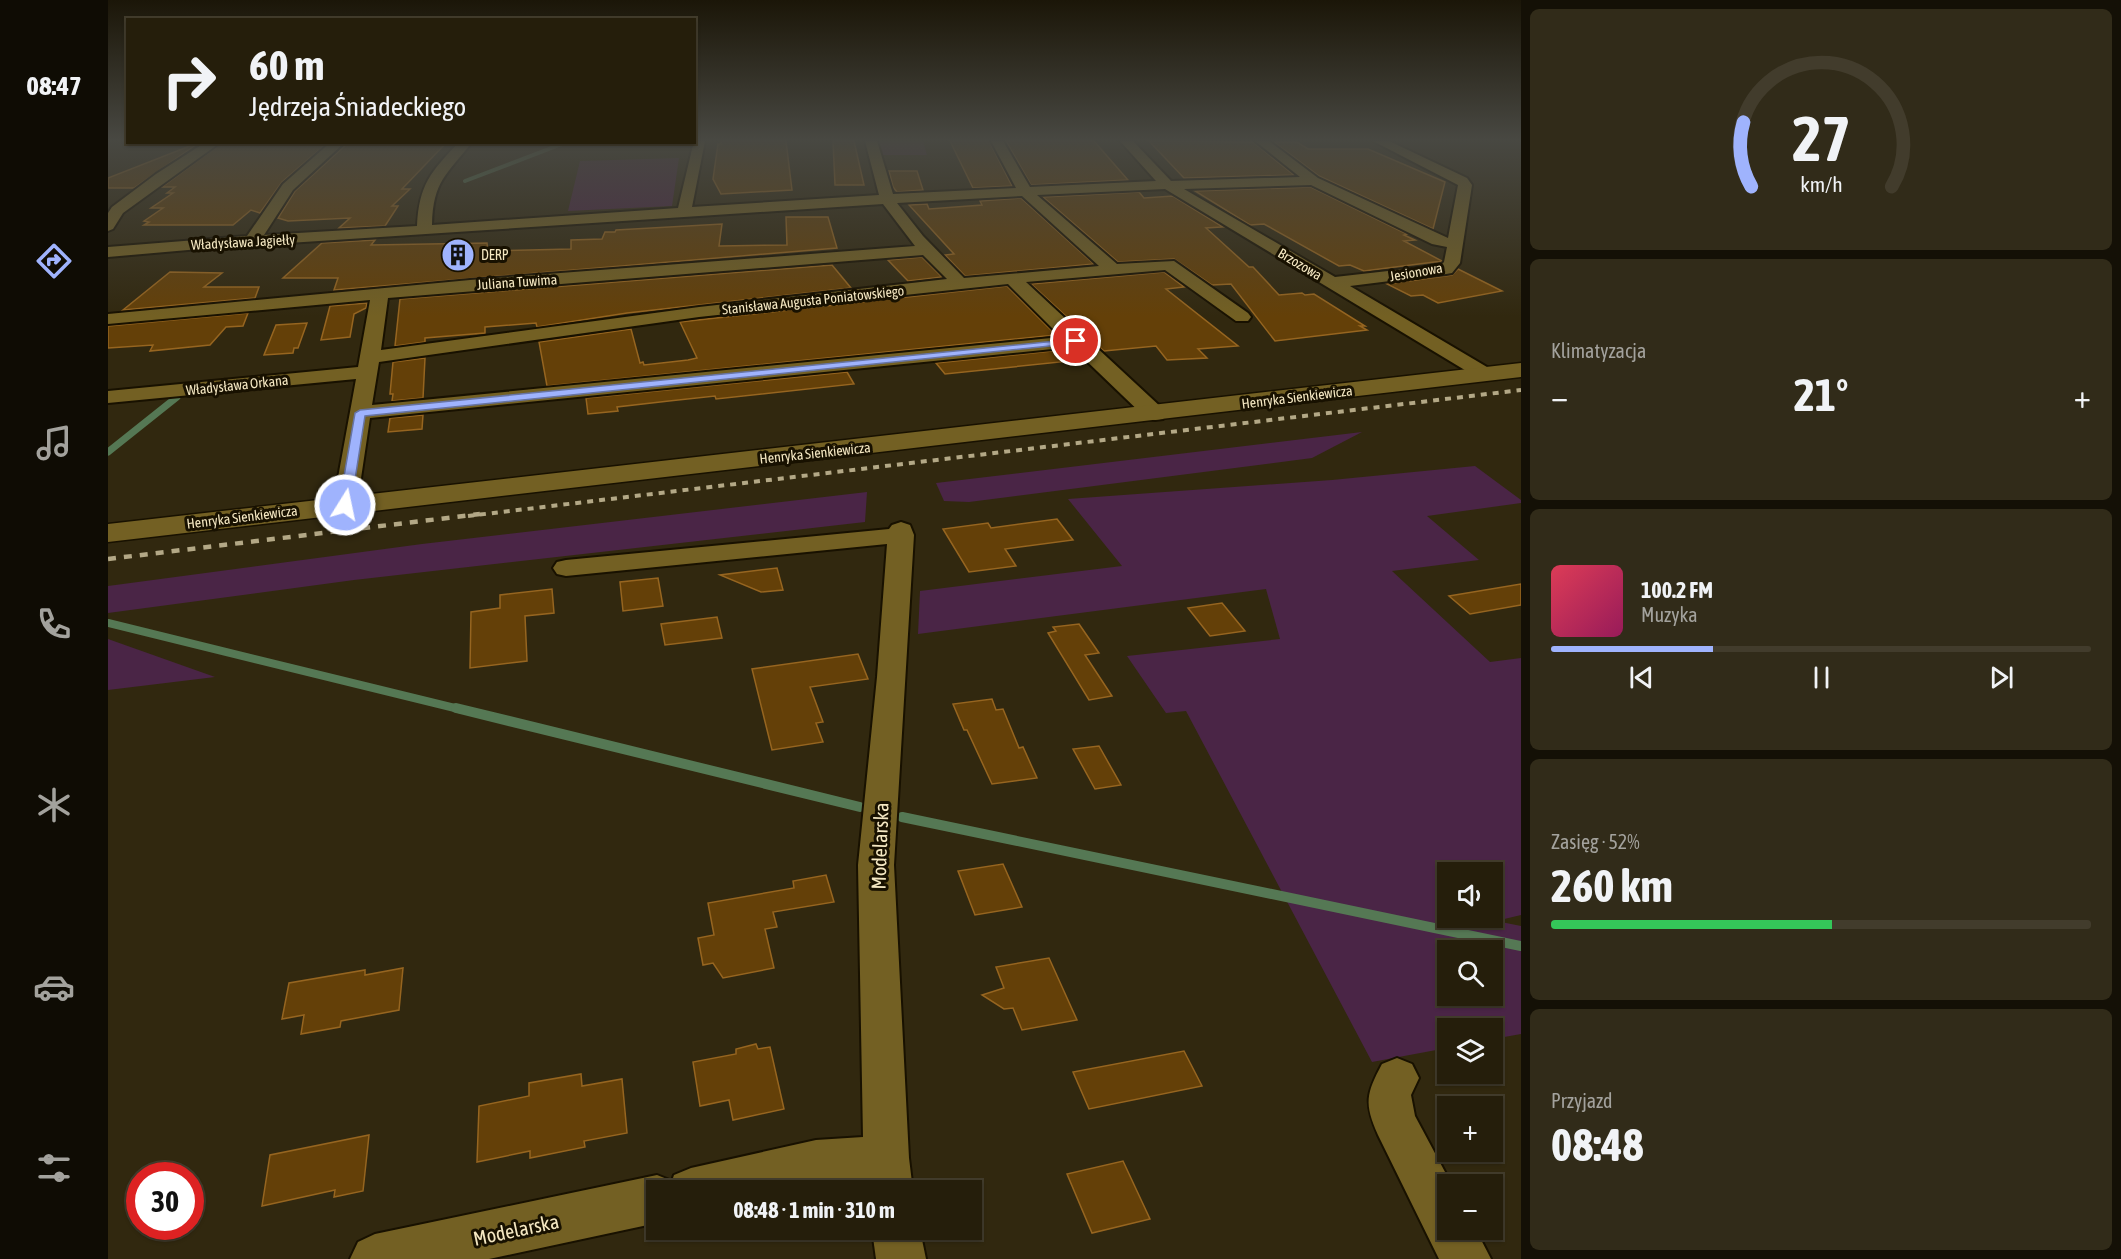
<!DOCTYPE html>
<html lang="pl">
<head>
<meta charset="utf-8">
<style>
  :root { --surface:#251e0b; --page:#312b19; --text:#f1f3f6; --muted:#a3a29d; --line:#423c2c; --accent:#9fb3fd }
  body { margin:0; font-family:"Asap Condensed",sans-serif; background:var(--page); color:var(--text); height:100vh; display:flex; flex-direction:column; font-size:22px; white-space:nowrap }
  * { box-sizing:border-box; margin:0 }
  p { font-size:20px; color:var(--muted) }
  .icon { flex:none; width:33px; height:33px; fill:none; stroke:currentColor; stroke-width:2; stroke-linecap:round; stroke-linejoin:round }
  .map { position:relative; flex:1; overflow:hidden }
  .drawer { display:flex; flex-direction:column; gap:9px; padding:9px; background:#141006; width:600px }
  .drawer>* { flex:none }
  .guide { position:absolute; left:18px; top:18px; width:570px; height:126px; border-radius:0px; box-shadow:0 2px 4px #0004,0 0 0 2px var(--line); background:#251e0b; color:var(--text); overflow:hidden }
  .buttons { position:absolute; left:1329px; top:862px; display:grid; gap:12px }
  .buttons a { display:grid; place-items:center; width:66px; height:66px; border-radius:0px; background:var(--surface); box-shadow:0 2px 4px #0004,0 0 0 2px var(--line); font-size:30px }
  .speed { position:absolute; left:18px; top:1162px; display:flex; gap:12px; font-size:30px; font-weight:700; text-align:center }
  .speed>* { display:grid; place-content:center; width:78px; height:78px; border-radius:50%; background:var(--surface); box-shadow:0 2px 4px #0004,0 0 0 2px var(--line); line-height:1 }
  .speed .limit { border:9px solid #d22; background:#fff; color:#111 }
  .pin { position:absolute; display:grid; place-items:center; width:51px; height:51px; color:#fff; margin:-26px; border:3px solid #fff; border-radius:50%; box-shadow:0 2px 6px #0007 }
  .me { position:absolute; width:66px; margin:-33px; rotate:10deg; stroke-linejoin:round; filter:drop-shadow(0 0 4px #0008) }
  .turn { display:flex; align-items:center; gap:21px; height:126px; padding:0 24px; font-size:27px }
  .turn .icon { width:78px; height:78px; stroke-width:2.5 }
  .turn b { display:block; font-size:42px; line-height:51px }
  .big { font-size:45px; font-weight:700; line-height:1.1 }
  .drawer .tile { flex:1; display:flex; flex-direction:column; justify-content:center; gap:9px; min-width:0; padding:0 21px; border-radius:9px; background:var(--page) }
  .drawer .dial { align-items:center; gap:0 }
  .dial svg { height:156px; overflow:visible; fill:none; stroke:var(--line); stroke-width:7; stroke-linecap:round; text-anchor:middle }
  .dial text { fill:var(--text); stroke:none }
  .song { display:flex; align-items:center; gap:18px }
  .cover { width:72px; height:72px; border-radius:9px; background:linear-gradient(135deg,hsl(350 70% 55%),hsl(330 70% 35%)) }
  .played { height:6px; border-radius:3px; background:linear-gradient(90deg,var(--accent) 30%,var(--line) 30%) }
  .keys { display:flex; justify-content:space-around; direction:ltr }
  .heat { display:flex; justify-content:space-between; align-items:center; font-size:33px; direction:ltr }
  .charge { height:9px; border-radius:4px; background:linear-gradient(90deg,#34c759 52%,var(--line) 0) }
  .trip { position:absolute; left:538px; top:1180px; width:336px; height:60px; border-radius:0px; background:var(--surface); box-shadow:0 2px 4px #0004,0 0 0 2px var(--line); font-weight:700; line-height:60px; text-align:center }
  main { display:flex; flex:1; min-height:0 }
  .tabs { display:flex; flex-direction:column; width:108px; justify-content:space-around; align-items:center; background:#0f0c04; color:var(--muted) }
  .tabs .icon { width:42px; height:42px }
  .tabs .current { color:var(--accent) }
  .tabs b { font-size:27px; color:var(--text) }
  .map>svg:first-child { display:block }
</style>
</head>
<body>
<main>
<nav class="tabs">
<b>08:47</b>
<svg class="icon current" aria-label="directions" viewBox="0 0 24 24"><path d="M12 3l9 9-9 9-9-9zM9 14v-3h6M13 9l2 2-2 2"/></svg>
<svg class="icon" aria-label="music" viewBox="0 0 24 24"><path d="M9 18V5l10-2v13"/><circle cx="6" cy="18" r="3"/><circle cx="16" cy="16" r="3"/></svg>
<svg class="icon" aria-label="phone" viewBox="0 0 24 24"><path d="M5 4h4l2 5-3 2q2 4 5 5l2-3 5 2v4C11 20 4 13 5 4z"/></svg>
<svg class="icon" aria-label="climate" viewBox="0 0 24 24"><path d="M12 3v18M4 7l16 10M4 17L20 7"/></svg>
<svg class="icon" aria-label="car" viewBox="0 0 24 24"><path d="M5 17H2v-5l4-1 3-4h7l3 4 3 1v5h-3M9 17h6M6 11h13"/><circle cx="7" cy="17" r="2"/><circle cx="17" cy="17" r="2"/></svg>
<svg class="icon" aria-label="filters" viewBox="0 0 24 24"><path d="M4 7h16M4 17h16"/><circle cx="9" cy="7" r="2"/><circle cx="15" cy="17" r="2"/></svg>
</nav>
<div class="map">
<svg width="1413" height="1259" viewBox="0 0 1413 1259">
  <rect width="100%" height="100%" fill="#31280f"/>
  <g fill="#4a2546" fill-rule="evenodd">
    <path d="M 770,141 L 815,141 L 819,155 L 774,155 Z"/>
    <path d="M 571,158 L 564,206 L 460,211 L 472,161 Z"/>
    <path d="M 1254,432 L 1204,458 L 861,502 L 836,501 L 828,483 Z"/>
    <path d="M 1367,466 L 1413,500 L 1413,503 L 1319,516 L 1371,560 L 1284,571 L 1382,662 L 1413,658 L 1413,915 L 1388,921 L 1413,926 L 1413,1034 L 1385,1039 L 1384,1029 L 1340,1029 L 1339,1048 L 1264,1062 L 1078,711 L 1058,713 L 1019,656 L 1172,639 L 1158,589 L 810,634 L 812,591 L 1014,566 L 960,499 L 1224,480 ZM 1340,873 L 1384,873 L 1384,918 L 1340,918 ZM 1340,951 L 1384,951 L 1384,996 L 1340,996 Z"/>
    <path d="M 759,492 L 757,522 L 246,580 L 0,613 L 0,586 L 314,544 Z"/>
    <path d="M 0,639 L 107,677 L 0,690 Z"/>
  </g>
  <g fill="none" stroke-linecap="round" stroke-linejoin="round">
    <path stroke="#557854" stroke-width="4" d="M 357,181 L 459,142"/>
    <path stroke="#557854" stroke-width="7" d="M 0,452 L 69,397"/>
    <path stroke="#557854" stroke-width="8" d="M 0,623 L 355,710"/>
    <g stroke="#557854" stroke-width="10">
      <path d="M 348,708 L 752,807"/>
      <path d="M 794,817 L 1413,946"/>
    </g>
  </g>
  <g fill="#644008" stroke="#966520" stroke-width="1.5">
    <path d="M 613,141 L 678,141 L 684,190 L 613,194 L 605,179 L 610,144 L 613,144 Z"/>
    <path d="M 725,141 L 746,141 L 756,185 L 727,185 Z"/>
    <path d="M 842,141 L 881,141 L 904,186 L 865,188 Z"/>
    <path d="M 898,141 L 986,141 L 1020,180 L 923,185 Z"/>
    <path d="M 1041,141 L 1145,142 L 1186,175 L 1076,178 Z"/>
    <path d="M 92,142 L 26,188 L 0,188 L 0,178 Z"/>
    <path d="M 115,142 L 218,144 L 174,182 L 152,213 L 143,210 L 125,225 L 36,225 L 41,222 L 36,221 L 55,208 L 43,208 L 65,193 L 59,193 L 67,187 L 54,187 Z"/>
    <path d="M 339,142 L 294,189 L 302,189 L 284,206 L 290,206 L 277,226 L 231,228 L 242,218 L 180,221 L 170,218 L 187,191 L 239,144 Z"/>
    <path d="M 1166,142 L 1189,142 L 1200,149 L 1260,149 L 1337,182 L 1325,229 L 1211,176 Z"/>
    <path d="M 781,171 L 809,171 L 815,190 L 789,192 L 785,187 Z"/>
    <path d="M 1203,187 L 1299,234 L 1296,235 L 1307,240 L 1296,241 L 1334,261 L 1256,271 L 1242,265 L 1231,266 L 1156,224 L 1142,225 L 1087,191 Z"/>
    <path d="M 1031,192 L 1036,198 L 1065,196 L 1115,227 L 1098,228 L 1141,267 L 1145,267 L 1171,295 L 1194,293 L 1197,295 L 1206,294 L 1257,326 L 1252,326 L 1259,330 L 1167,341 L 1123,284 L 1104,285 L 1066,259 L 1010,262 L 935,197 Z"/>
    <path d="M 913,198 L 986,264 L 857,276 L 837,255 L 846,254 L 801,205 L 819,204 L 821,209 L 874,205 L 872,201 Z"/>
    <path d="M 678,217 L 720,217 L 729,248 L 226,290 L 230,278 L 175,278 L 214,243 L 267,240 L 263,245 L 379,243 L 380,251 L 463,249 L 463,240 L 494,239 L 497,232 L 507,232 L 508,230 L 614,224 L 611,246 L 679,245 Z"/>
    <path d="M 814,257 L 834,277 L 800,281 L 780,260 Z"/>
    <path d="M 724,265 L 743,288 L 519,313 L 429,327 L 428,323 L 377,327 L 377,333 L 317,338 L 317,342 L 287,346 L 292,299 Z"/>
    <path d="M 1350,269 L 1394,291 L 1330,303 L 1315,295 L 1303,296 L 1279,284 L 1344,275 Z"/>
    <path d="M 62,272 L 114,273 L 96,287 L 151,287 L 147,298 L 15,310 Z"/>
    <path d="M 1056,272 L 1076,287 L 1058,289 L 1130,346 L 1090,349 L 1099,358 L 1059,360 L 1048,346 L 996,351 L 923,284 Z"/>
    <path d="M 899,286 L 948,335 L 439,386 L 431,342 L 523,329 L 532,363 L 535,362 L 536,365 L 580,360 L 589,358 L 572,322 Z"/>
    <path d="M 259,303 L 258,308 L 246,314 L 242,337 L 213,340 L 222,306 Z"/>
    <path d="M 140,313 L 135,326 L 118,327 L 102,345 L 42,351 L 45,345 L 0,348 L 0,326 Z"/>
    <path d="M 199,323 L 190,348 L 186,348 L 185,353 L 156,355 L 168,325 Z"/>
    <path d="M 963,349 L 968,354 L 958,357 L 962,361 L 837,374 L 828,363 Z"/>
    <path d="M 317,358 L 315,398 L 284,401 L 285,394 L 282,394 L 285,362 Z"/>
    <path d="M 739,372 L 746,384 L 608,399 L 607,396 L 561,401 L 509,407 L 510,411 L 480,414 L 478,398 Z"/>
    <path d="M 315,415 L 314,429 L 280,432 L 282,418 Z"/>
    <path d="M 949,519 L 965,540 L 897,549 L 908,566 L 861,572 L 835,529 L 880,523 L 883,528 Z"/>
    <path d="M 669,568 L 675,590 L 653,592 L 612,575 Z"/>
    <path d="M 550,578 L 555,606 L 515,611 L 512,582 Z"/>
    <path d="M 1413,584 L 1413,605 L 1362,614 L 1341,596 Z"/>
    <path d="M 444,589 L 446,613 L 417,616 L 419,661 L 362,668 L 363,612 L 392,608 L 392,595 Z"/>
    <path d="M 1114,603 L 1137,631 L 1102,636 L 1080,608 Z"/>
    <path d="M 609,617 L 614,638 L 557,645 L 553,624 Z"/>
    <path d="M 971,624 L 991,653 L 977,655 L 1004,696 L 981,700 L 940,633 L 948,631 L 945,627 Z"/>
    <path d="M 750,654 L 760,679 L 702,687 L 715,722 L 708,723 L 715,742 L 664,750 L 644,669 Z"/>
    <path d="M 884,699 L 888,710 L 895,709 L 911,748 L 915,747 L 929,778 L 884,784 L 859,730 L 856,730 L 845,704 Z"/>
    <path d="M 991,746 L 1013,785 L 987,789 L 965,749 Z"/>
    <path d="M 895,864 L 914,907 L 867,915 L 850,871 Z"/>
    <path d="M 718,875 L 726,902 L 665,912 L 669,927 L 657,929 L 666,968 L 615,978 L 605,963 L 595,965 L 590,938 L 606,935 L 600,903 L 686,888 L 685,881 Z"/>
    <path d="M 941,958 L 969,1020 L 914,1030 L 905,1008 L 896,1009 L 874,995 L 896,988 L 888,967 Z"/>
    <path d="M 295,968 L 291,1010 L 233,1021 L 232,1027 L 193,1034 L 196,1015 L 174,1019 L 181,983 L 257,970 L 257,975 Z"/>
    <path d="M 648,1044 L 650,1049 L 662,1047 L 676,1109 L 625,1120 L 621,1100 L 592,1106 L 585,1062 L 628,1054 L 628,1049 Z"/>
    <path d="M 1076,1051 L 1094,1086 L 981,1109 L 965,1072 Z"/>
    <path d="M 473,1074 L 474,1086 L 514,1079 L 519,1133 L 476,1141 L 477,1147 L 422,1158 L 422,1151 L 369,1162 L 371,1106 L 421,1096 L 421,1083 Z"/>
    <path d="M 261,1135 L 255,1191 L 226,1197 L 227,1190 L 154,1206 L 162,1155 Z"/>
    <path d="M 1015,1161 L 1042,1219 L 984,1233 L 959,1174 Z"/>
  </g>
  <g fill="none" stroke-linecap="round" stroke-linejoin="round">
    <defs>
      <g id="minor">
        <path d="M 586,141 L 597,141 L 584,207 L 771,195 L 757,141 L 769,141 L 785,194 L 908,188 L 883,141 L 895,141 L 922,187 L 1048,181 L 1012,141 L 1025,141 L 1063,181 L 1192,177 L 1147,141 L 1161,141 L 1210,178 L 1340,238 L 1350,185 L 1265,141 L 1281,141 L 1359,178 L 1364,185 L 1352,263 L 1344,273 L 1338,274 L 1242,286 L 1384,370 L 1387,374 L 1384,378 L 1370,378 L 1057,189 L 929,195 L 1009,264 L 1066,261 L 1140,313 L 1143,317 L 1140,321 L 1128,321 L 1057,270 L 918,282 L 1055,409 L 1058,414 L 1055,419 L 1047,420 L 1039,419 L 964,347 L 262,418 L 249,505 L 246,510 L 237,512 L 228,510 L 225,505 L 248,379 L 0,403 L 0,391 L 250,367 L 262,300 L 0,324 L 0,314 L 362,280 L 807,246 L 775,204 L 103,248 L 0,257 L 0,247 L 139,236 L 175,184 L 223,142 L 237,142 L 185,190 L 156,235 L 309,226 C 311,184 323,172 351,142 L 364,142 C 339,175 325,180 324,225 L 570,208 ZM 1203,185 L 1324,244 L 1339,247 L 1336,262 L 1333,265 L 1227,277 L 1076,189 ZM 914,196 L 991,266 L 856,278 L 815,236 L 789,203 ZM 815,255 L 839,279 L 591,307 L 273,350 L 280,298 ZM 900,284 L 953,337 L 264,405 L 271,362 L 591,317 Z"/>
        <path d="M 98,142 L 113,142 L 15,213 L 5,229 L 0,231 L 0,213 L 4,207 L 48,174 Z"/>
        <path d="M 793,522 L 802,525 L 806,535 L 786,865 L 801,1158 L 805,1191 L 759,1191 L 758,1181 L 708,1184 L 680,1191 L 549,1191 L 549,1223 L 381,1259 L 242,1259 L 250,1242 L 267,1234 L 549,1175 L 564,1181 L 566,1175 L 583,1168 L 708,1140 L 755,1137 L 750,865 L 769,677 L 779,544 L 458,576 L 449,574 L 445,568 L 449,562 L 458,560 L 781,529 L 784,525 Z"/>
        <path d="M 1289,1058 L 1304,1064 L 1311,1078 L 1303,1095 L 1307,1116 L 1344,1185 L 1340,1185 L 1340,1230 L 1368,1230 L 1383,1259 L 1331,1259 L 1270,1135 C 1256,1103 1258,1094 1274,1064 Z"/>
        <path d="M 764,1230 L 812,1230 L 818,1259 L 768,1259 Z"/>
      </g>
      <path id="secondary" d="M 1413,363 L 1413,377 L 0,542 L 0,524 Z"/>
    </defs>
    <use href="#minor" stroke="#181100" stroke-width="4"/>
    <use href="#secondary" stroke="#181100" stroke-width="3"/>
    <use href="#minor" fill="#736023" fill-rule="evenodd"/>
    <use href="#secondary" fill="#736023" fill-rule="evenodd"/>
    <path stroke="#b3a886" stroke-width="4" stroke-dasharray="6 6" stroke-linecap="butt" d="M 360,516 L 1413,390"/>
    <path stroke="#b3a886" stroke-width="4.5" stroke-dasharray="8 8" stroke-linecap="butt" d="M 0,559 L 372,514"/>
  </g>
  <linearGradient id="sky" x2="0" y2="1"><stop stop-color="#1b1608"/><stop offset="0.44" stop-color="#484842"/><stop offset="1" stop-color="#484842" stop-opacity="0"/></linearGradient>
  <rect width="1413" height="317" fill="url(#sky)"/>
  <path fill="#9fb3fd" stroke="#6774a4" stroke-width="1.5" d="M 968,339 L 971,339 L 971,343 L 257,416 L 243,505 L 237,509 L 231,505 L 247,413 L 252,410 Z"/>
  <defs>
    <symbol id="building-disc" viewBox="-11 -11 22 22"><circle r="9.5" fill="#9fb3fd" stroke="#181100"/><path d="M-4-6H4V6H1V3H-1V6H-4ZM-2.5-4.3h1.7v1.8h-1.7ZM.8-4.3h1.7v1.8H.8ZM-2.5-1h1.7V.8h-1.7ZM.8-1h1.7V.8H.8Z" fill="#111"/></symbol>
  </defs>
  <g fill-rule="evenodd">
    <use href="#building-disc" x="331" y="236" width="38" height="38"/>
  </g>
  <g text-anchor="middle" stroke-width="6" stroke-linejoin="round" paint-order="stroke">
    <g font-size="14" fill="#f5e8c2" stroke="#181100">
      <text transform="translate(135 242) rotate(-3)" y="5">Władysława Jagiełły</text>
      <text transform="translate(1192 264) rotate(31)" y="5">Brzozowa</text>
      <text transform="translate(1308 272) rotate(-10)" y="5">Jesionowa</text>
      <text transform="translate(409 282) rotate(-4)" y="5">Juliana Tuwima</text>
      <text transform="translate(705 300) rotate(-6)" y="5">Stanisława Augusta Poniatowskiego</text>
      <text transform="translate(129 385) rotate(-6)" y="5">Władysława Orkana</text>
      <text transform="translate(1189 397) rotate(-7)" y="5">Henryka Sienkiewicza</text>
      <text transform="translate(707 453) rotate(-6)" y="5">Henryka Sienkiewicza</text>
      <text transform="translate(134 517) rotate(-7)" y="5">Henryka Sienkiewicza</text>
    </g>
    <g font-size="14" fill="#f5e8c2" stroke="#181100" text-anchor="start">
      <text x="373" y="260">DERP</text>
    </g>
    <g font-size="20" fill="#f5e8c2" stroke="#181100">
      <text transform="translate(772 846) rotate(-88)" y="7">Modelarska</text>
      <text transform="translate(408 1230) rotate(-12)" y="7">Modelarska</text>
    </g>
  </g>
</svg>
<div class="buttons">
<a><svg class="icon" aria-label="sound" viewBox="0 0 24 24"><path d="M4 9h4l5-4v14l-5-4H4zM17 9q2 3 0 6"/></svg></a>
<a><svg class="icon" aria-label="search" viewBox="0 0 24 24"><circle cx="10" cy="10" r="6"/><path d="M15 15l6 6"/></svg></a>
<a><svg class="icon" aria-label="layers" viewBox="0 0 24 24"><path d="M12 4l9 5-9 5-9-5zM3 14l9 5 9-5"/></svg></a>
<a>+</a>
<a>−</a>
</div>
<div class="speed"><div class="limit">30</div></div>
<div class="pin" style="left:968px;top:341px;background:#d93025"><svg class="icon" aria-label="arrive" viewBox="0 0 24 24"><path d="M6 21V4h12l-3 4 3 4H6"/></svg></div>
<svg class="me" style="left:237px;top:505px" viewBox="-20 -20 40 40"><circle r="17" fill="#9fb3fd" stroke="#fff" stroke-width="3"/><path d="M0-11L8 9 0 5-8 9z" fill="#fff"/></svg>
<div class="trip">08:48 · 1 min · 310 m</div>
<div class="guide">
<div class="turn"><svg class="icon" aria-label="right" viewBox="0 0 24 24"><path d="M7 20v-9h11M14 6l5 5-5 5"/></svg><div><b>60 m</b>Jędrzeja Śniadeckiego</div></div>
</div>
</div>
<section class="drawer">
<div class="tile dial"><svg viewBox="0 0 100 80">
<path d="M14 69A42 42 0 1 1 86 69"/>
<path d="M14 69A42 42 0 0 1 10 36" stroke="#9fb3fd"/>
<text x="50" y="56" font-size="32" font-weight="700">27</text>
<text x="50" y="72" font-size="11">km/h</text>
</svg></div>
<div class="tile"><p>Klimatyzacja</p>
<div class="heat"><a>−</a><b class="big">21°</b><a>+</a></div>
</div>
<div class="tile">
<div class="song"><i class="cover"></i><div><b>100.2 FM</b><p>Muzyka</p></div></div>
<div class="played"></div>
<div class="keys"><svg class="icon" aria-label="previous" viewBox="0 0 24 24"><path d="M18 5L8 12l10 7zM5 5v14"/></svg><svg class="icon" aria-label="pause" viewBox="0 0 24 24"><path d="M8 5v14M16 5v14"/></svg><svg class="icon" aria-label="next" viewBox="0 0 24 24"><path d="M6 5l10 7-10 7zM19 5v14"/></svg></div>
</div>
<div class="tile"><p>Zasięg · 52%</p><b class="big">260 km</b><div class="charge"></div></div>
<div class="tile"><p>Przyjazd</p><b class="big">08:48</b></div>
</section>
</main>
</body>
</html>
